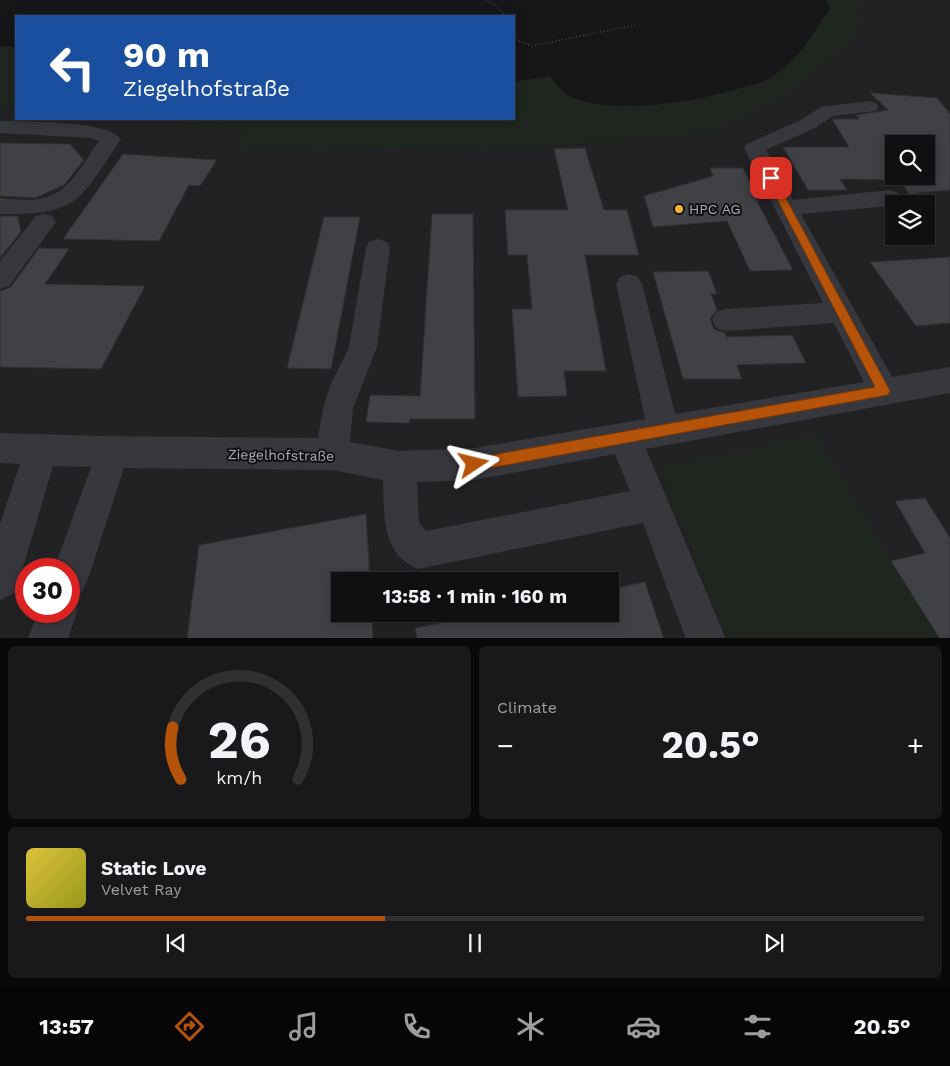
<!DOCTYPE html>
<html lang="en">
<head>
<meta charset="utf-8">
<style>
  :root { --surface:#101012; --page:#19191b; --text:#f1f3f6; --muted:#9c9d9f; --line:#303032; --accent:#b45309 }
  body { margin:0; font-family:"Work Sans",sans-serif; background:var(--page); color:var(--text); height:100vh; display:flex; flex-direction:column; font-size:19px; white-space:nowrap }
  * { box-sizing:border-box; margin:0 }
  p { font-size:16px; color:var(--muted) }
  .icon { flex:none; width:28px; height:28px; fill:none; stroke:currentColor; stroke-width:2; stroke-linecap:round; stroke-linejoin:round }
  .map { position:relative; height:638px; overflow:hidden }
  .panel { display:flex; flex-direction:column; gap:8px; padding:8px; background:#09090a; flex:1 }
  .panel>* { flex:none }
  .hud { position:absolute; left:15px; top:15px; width:500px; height:105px; border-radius:0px; box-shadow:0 2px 12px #0003,0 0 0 1px var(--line); background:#1a4fa0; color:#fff; overflow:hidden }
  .buttons { position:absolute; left:885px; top:135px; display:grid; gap:10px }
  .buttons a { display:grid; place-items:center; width:50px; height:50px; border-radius:0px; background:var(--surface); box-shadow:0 2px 12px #0003,0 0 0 1px var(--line); font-size:25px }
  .speed { position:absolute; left:15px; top:558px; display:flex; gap:10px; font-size:25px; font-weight:700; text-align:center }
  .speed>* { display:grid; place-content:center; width:65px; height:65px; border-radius:50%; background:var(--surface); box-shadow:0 2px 12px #0003,0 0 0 1px var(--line); line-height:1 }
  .speed .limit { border:8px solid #d22; background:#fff; color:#111 }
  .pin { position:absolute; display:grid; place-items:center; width:42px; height:42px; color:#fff; margin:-21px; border-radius:10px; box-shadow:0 2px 8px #0006 }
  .me { position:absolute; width:55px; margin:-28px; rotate:80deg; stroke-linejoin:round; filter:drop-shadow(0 0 4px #0008) }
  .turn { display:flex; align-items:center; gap:18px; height:105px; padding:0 25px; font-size:22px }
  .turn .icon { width:65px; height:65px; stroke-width:2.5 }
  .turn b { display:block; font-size:35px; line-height:42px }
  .big { font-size:38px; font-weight:700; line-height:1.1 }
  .panel .card { flex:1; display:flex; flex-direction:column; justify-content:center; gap:8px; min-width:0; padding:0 18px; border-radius:8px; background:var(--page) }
  .panel .dial { align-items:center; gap:0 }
  .dial svg { height:130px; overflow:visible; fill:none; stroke:var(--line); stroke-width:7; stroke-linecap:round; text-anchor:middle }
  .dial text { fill:var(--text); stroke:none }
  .song { display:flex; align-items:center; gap:15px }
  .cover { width:60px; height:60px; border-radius:8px; background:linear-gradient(135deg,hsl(50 70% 55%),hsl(60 70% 35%)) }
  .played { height:5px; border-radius:2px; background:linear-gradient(90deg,var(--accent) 40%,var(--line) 40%) }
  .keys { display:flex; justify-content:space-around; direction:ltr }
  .heat { display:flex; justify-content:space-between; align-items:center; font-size:28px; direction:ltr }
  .panel .tiles { flex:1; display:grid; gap:8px; grid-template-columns:1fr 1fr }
  .card:last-child { grid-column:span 2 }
  .trip { position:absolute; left:331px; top:572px; width:288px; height:50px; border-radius:0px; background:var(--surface); box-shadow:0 2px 12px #0003,0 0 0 1px var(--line); font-weight:700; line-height:50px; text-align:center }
  .menu { display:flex; height:80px; justify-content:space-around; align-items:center; background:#060607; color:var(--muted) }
  .menu .icon { width:35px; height:35px }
  .menu .current { color:var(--accent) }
  .menu b { font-size:22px; color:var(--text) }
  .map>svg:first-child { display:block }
</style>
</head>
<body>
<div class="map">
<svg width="950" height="639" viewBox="0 0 950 639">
  <rect width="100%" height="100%" fill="#161618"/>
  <path fill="#222225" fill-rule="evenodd" d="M 861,0 L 950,0 L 950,638 L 0,638 L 0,108 L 16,109 L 16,119 L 156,119 L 243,130 L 236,150 L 551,146 L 659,140 L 712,132 L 859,31 ZM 894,144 L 926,144 L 926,176 L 894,176 ZM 894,204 L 926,204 L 926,236 L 894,236 ZM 26,569 L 69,569 L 69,611 L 26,611 ZM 340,581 L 610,581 L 610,614 L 340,614 Z"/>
  <g fill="#1e261f">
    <path d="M 826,0 L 861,0 L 859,31 L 795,90 L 712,132 L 659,140 L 551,146 L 236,150 L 242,130 L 156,119 L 514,119 L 514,82 L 549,76 C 555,82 563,94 571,97 C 616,116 701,101 747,86 C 755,84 765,82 772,77 C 800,57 811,36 830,8 Z"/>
    <path d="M 0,46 L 16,47 L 16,109 L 0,108 Z"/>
    <path d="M 815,435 L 938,638 L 727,638 L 659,469 Z"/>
  </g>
  <g fill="#404145" stroke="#303034" fill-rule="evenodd">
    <path d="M 870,93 L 937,98 L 950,114 L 950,190 L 909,194 L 900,180 L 840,179 L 847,190 L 808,190 L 783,147 L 849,147 L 832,119 L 859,119 L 856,115 L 888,110 ZM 894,144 L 926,144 L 926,176 L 894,176 Z"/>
    <path d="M 0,143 L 70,144 L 84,160 L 64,185 L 35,198 L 0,196 Z"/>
    <path d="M 585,148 L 604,210 L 627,210 L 639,255 L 585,255 L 606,371 L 564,371 L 567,396 L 518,397 L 512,309 L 532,309 L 527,255 L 508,255 L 505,210 L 568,210 L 554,149 Z"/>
    <path d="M 123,154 L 217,160 L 200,186 L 189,185 L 159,241 L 63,239 Z"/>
    <path d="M 710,168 L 743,168 L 757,195 L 754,195 L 793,270 L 750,271 L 727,221 L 653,227 L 644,196 L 713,176 Z"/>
    <path d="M 432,214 L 473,214 L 475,419 L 410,419 L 409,423 L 366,422 L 370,395 L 420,396 Z"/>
    <path d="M 0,216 L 18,216 L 21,232 L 0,258 Z"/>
    <path d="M 324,217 L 360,217 L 331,369 L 287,368 Z"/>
    <path d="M 39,248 L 69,249 L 45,284 L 145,286 L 101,369 L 0,367 L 0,291 L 11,287 Z"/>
    <path d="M 950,257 L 950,323 L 916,326 L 870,262 Z"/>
    <path d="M 708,271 L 717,294 L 711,294 L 717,310 L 710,319 L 714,329 L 725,333 L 727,337 L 792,335 L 806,363 L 737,365 L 742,379 L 683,379 L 653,272 Z"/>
    <path d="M 925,498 L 950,538 L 950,639 L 940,639 L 891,561 L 925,553 L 895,501 Z"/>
    <path d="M 366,514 L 370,581 L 340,581 L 340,614 L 372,614 L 373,639 L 187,639 L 199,545 Z"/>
    <path d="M 645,582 L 664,639 L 417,639 L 415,628 L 486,614 L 610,614 L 610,589 Z"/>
  </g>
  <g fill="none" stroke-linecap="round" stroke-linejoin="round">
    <g stroke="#3d3f44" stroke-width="2" stroke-dasharray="1 2.5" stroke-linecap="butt">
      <path d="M 486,0 L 494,4 L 506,16"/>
      <path d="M 514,31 L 519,41 L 532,46 L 635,25"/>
    </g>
    <g fill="#37383d" fill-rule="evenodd">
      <path d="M 869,101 L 876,103 L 879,107 L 876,111 L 833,116 L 815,128 L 766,150 L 793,200 L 890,190 L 898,193 L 901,198 L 898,203 L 890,206 L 801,214 L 892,377 L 950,367 L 950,393 L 646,449 L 726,639 L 686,639 L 643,523 L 418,569 C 381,554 384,514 383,480 L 332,470 L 124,468 L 88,579 L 82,592 L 71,597 L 77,611 L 68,639 L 28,639 L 38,611 L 69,611 L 69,569 L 54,569 L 91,467 L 53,466 L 19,581 L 13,594 L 0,600 L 0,524 L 20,464 L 0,463 L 0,433 L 101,436 L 318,438 L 323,408 L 330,386 L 349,347 L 366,248 L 369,242 L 378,239 L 387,242 L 390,248 L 377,347 L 353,408 L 350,442 L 399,451 L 474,448 L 645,419 L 616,284 L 620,277 L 629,274 L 638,277 L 642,284 L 675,414 L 864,382 L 834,323 L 726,331 L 716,328 L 712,320 L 716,312 L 726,309 L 823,303 L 744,148 L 747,144 L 801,120 L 821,107 ZM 615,454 L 630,491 L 426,531 L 419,522 L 417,482 L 474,480 Z"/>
      <path d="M 0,121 C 25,122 108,120 121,139 C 79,201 80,215 0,214 L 0,198 C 15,199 32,202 47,197 C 70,191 86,159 99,141 L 92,138 L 0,133 Z"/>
      <path d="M 44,214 L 52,216 L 56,222 L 9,286 L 0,289 L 0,261 L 36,216 Z"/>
    </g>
  </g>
  <path fill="#b45309" stroke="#753606" d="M 771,175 L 775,178 L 888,387 L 890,391 L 888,395 L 474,471 L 469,469 L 467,464 L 469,459 L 474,458 L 875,387 L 766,178 Z"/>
  <circle fill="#f2b134" stroke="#111113" stroke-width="2" cx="679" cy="209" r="5"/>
  <g text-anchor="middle" stroke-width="4" stroke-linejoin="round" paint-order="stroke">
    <g font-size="14" fill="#a8adb8" stroke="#111113" text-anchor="start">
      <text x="689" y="214">HPC AG</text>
    </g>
    <g font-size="14" fill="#a8adb8" stroke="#111113">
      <text transform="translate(281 455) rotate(1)" y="5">Ziegelhofstraße</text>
    </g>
  </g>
</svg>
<div class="buttons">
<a><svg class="icon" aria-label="search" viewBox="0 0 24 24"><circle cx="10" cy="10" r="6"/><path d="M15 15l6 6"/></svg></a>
<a><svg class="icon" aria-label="layers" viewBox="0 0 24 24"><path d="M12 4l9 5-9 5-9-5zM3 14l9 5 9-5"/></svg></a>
</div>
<div class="speed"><div class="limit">30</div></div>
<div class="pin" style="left:771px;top:178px;background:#d93025"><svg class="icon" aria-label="arrive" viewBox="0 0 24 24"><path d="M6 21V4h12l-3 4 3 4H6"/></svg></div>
<svg class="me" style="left:474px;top:464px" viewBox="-20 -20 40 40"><path d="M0-17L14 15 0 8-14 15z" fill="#b45309" stroke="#fff" stroke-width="4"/></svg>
<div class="trip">13:58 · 1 min · 160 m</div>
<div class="hud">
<div class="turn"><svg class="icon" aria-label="left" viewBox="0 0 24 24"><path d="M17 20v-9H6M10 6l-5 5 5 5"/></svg><div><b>90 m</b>Ziegelhofstraße</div></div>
</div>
</div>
<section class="panel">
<div class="tiles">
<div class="card dial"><svg viewBox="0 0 100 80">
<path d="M14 69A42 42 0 1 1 86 69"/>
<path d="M14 69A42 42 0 0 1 9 37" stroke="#b45309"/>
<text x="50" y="56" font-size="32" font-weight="700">26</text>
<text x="50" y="72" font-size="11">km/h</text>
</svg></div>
<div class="card"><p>Climate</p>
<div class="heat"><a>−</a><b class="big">20.5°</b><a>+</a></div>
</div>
<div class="card">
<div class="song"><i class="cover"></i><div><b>Static Love</b><p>Velvet Ray</p></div></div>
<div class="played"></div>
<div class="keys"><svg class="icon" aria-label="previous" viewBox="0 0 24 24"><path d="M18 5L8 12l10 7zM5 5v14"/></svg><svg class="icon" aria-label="pause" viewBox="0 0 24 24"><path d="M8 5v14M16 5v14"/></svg><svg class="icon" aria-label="next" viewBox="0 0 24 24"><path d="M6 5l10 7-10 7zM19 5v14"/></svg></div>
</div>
</div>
</section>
<nav class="menu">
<b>13:57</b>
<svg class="icon current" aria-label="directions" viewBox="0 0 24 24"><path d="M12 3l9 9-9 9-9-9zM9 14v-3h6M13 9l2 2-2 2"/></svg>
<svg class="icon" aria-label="music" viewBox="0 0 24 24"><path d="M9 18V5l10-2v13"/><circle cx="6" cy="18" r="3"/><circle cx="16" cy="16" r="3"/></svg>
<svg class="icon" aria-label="phone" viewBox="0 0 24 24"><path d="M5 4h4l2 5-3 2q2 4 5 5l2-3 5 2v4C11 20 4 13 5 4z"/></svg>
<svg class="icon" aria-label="climate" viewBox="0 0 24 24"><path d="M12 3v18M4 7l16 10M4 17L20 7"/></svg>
<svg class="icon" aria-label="car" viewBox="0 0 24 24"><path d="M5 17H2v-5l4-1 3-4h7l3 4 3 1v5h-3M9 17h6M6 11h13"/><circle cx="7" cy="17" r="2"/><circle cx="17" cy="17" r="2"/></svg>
<svg class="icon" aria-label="filters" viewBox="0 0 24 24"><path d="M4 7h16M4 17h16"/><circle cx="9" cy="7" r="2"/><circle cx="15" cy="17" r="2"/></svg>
<b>20.5°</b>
</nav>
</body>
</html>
